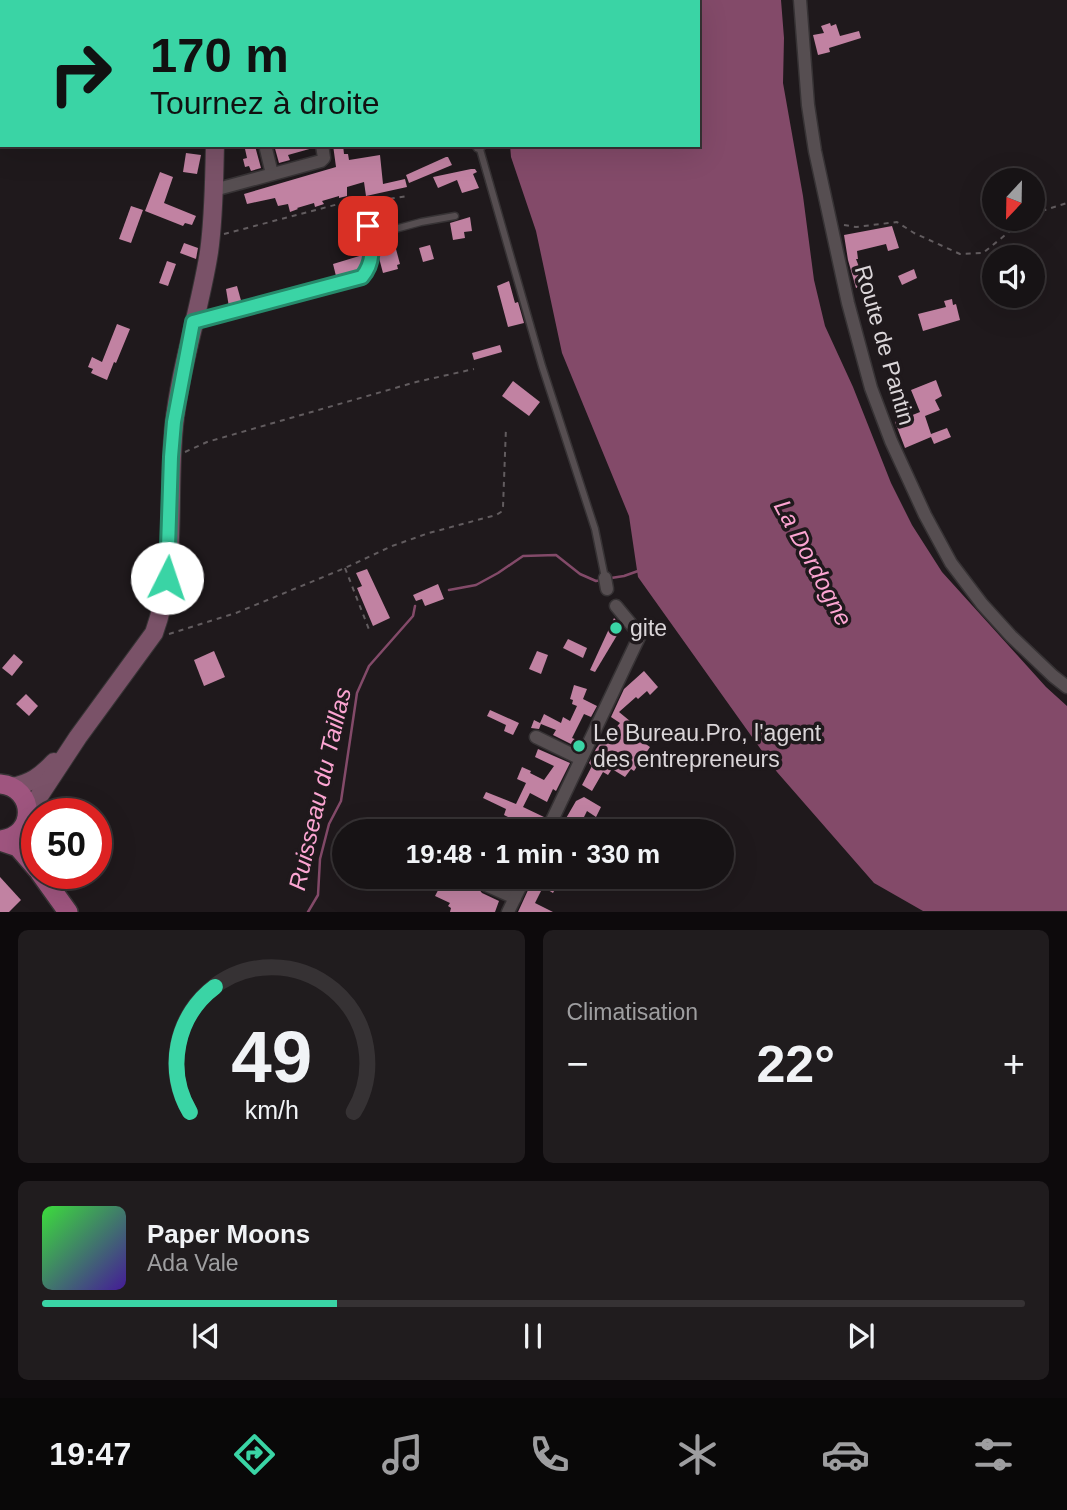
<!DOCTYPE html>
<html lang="fr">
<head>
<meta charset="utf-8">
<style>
  :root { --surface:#171315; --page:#201c1e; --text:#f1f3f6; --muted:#9e9ea0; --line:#363234; --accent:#3ad4a5 }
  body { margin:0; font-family:Arial,sans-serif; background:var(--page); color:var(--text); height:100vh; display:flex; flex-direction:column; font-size:26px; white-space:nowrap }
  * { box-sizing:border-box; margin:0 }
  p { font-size:23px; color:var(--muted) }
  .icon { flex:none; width:38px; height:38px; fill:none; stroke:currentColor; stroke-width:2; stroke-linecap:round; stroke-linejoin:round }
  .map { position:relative; height:912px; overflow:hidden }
  .sheet { display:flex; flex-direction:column; gap:18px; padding:18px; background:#0d0a0c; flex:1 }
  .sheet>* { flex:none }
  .guide { position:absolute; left:0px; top:0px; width:700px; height:147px; box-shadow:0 7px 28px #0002,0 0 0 2px var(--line); background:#3ad4a5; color:#111; overflow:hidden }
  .needle { width:46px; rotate:202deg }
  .buttons { position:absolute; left:982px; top:168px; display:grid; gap:14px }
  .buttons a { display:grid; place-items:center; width:63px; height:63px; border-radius:50%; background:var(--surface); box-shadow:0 7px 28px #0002,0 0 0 2px var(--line); font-size:35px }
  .speed { position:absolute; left:21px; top:798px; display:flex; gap:14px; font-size:35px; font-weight:700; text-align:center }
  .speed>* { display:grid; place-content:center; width:91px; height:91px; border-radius:50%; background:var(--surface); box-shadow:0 7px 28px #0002,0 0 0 2px var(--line); line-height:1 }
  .speed .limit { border:10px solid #d22; background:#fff; color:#111 }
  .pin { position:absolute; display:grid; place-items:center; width:60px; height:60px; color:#fff; margin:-30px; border-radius:14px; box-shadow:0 4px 10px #0006 }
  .me { position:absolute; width:77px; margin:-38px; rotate:4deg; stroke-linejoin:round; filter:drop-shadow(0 0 5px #0008) }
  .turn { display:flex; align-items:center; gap:24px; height:147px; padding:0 35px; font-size:32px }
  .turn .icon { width:91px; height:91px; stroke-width:2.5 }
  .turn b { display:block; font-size:49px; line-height:60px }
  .big { font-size:52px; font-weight:800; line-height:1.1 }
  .sheet .widget { flex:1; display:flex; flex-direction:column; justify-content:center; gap:10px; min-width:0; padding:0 24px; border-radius:10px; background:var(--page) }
  .sheet .dial { align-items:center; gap:0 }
  .dial svg { height:182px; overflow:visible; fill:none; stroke:var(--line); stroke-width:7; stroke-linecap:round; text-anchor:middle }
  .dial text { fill:var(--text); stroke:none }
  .song { display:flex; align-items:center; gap:21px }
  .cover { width:84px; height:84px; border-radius:10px; background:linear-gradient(135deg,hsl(120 70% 55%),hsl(260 70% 35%)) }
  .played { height:7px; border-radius:4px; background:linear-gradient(90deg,var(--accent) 30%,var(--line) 30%) }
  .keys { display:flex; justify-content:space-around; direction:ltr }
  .heat { display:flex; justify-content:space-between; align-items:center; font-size:38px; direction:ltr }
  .sheet .tiles { flex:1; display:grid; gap:18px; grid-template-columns:1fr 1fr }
  .widget:last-child { grid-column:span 2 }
  .trip { position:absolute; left:332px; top:819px; width:402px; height:70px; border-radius:35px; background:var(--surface); box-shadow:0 7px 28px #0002,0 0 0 2px var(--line); font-weight:800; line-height:70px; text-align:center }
  .tabs { display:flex; height:112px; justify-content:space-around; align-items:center; background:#090808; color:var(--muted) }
  .tabs .icon { width:49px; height:49px }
  .tabs .current { color:var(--accent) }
  .tabs b { font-size:32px; color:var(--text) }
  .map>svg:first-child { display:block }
</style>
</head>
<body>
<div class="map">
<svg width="1067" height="912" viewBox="0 0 1067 912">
  <rect width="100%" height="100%" fill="#1f191c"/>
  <path fill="#834a69" d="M 487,0 L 781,0 L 784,38 L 783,83 L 803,196 L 814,280 L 825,326 L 853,387 L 891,483 L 912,525 L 942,572 L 1046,687 L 1067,706 L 1067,911 L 923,911 L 874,883 L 777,772 L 638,577 L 629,516 L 562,353 L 536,231 L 511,157 L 510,145 L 698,145 L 698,2 L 487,2 Z"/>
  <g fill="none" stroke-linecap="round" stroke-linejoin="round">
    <g stroke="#834a69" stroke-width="2.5">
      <path d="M 611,578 L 624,576 L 638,571"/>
      <path d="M 449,590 L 476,585 L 498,573 L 523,556 L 556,555 L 580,574 L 596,581 L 601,580"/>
      <path d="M 308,912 L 318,895 L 320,859 L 329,824 L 341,801 L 357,693 L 369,666 L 413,616 L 415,606"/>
    </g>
  </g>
  <g fill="#c182a2">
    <path d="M 830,23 L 831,26 L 836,24 L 840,36 L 859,31 L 861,38 L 829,48 L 830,52 L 818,55 L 813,35 L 824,33 L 821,26 Z"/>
    <path d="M 274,145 L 313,145 L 313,148 L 288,155 L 290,160 L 279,163 Z"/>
    <path d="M 333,145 L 343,145 L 344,154 L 348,154 L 349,160 L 380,155 L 383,184 L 405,179 L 407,187 L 366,196 L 364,182 L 347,187 L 347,196 L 339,198 L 339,196 L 322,201 L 324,204 L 315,207 L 314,203 L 297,208 L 298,209 L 290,212 L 288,204 L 278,206 L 275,198 L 247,204 L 244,194 L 336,167 Z"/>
    <path d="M 255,146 L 261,168 L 251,171 L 249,166 L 245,167 L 243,159 L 247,158 L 245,149 Z"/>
    <path d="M 186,153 L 201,155 L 197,174 L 183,172 Z"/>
    <path d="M 446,157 L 448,157 L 452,165 L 409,183 L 406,175 Z"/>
    <path d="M 471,169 L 475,169 L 477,172 L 473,174 L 479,188 L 462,193 L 457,180 L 438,188 L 433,177 Z"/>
    <path d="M 160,172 L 173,177 L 164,203 L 196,216 L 192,225 L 185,223 L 183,226 L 145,211 Z"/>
    <path d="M 131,206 L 143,210 L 131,243 L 119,239 Z"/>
    <path d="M 470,217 L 472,231 L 464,232 L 465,238 L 453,240 L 450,223 Z"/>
    <path d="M 892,226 L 899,248 L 888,251 L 886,244 L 857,251 L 858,259 L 856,259 L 866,285 L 856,288 L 848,260 L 844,235 Z"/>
    <path d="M 184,243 L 198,248 L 196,259 L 180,253 Z"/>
    <path d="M 430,245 L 434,259 L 423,262 L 419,248 Z"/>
    <path d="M 396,249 L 400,264 L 397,265 L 398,269 L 383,273 L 378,254 Z"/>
    <path d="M 366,254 L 363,265 L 359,272 L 358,270 L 336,276 L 333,264 Z"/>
    <path d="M 167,261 L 176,264 L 168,286 L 159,283 Z"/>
    <path d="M 914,269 L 917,278 L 902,285 L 898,276 Z"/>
    <path d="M 509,281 L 515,303 L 518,302 L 524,323 L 508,327 L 497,286 Z"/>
    <path d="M 237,286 L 242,304 L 229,307 L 226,289 Z"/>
    <path d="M 952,299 L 953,305 L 956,304 L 960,320 L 923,331 L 918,314 L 946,307 L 944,301 Z"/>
    <path d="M 117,324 L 130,329 L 116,363 L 114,362 L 107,380 L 91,373 L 93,369 L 88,367 L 92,357 L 102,362 Z"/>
    <path d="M 500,345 L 502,352 L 474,360 L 472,353 Z"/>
    <path d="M 936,380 L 942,396 L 935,400 L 940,410 L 925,416 L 931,434 L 947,428 L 951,437 L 934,444 L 931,437 L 905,448 L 895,422 L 920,412 L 911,390 Z"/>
    <path d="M 513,381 L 540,402 L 529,416 L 502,396 Z"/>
    <path d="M 367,569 L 390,618 L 373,626 L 357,588 L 362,586 L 356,573 Z"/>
    <path d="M 438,584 L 444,599 L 425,606 L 422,599 L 416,601 L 413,595 Z"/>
    <path d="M 614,618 L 622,627 L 595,672 L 590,670 Z"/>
    <path d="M 568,639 L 587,648 L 583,658 L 563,648 Z"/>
    <path d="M 214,651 L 225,677 L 204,686 L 194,660 Z"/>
    <path d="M 537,651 L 548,655 L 541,674 L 529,669 Z"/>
    <path d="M 14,654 L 23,662 L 12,676 L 2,668 Z"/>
    <path d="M 644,671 L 658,687 L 650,695 L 647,691 L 638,699 L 636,697 L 619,712 L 636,726 L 630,733 L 650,747 L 634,771 L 631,769 L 625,777 L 612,769 L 608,775 L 603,772 L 592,791 L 582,785 L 592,766 L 589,763 L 596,749 L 604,738 L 605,740 L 620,723 L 611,717 L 624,689 Z"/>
    <path d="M 574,685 L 587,689 L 583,699 L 597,706 L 591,717 L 584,714 L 572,738 L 580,741 L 577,747 L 553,735 L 556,730 L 541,724 L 539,729 L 531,728 L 534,720 L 540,723 L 544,714 L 561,723 L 563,717 L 570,721 L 577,706 L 572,704 L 573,700 L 570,699 Z"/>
    <path d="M 26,694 L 38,706 L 29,716 L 16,704 Z"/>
    <path d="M 490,710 L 519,723 L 513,735 L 504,731 L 506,725 L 487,716 Z"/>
    <path d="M 538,749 L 570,763 L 556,791 L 553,789 L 547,802 L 530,793 L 523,807 L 544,817 L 538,831 L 521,831 L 524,825 L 504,815 L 506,809 L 483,798 L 486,792 L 516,804 L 526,783 L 517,779 L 522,767 L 531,771 L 530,773 L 544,780 L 554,766 L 535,757 Z"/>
    <path d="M 584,797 L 601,807 L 596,817 L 587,811 L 577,831 L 569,831 L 561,827 L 576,801 Z"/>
    <path d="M 0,877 L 21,900 L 9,912 L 0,912 Z"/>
    <path d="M 445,877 L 457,883 L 458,880 L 477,887 L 482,893 L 499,901 L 495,912 L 450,912 L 451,908 L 448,906 L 450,903 L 435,896 Z"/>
    <path d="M 534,877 L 546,877 L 558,883 L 553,893 L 543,887 L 535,903 L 553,912 L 518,912 Z"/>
  </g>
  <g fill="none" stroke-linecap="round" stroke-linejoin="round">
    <defs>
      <g id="lane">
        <path d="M 479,146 L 542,366 L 595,529 L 605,578"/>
        <path d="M 360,201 L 369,231 L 377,234 L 421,222 L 455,216"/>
        <path d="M 199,321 L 362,277 C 372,266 374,245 369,231"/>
      </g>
      <g id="street">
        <path d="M 448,0 L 449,2"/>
        <path d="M 800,0 L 808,105 L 815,151 L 848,303 L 871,388 L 891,441 L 925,515 L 951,563 L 982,604 L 1011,636 L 1053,676 L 1067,687"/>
        <path d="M 0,77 L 2,77"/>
        <path d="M 479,145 L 479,146"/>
        <path d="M 266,149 L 272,174"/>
        <path d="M 214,190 L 321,161 L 324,158 L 322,145"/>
        <path d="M 605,578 L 607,589"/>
        <path d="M 536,737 L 581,759"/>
        <path d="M 547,831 L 640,635 L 616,606"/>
        <path d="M 484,877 L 483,880 L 486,885 L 515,898"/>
        <path d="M 508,912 L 525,877"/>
      </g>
      <g id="secondary">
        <path d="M 220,2 L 220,0"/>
        <path d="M 11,787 C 30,784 41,776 54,762"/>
        <path d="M 28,813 L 78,737 L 154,633 C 178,567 167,494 174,426 C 180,367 200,310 209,252 C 214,217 214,181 215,145"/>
      </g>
      <g id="primary">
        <path d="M 0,784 C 36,787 37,837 0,840"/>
        <path d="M 27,818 L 37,844"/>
        <path d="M 0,841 L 18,847 L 37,869"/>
        <path d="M 40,873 L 68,912"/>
      </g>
    </defs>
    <use href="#lane" stroke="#373335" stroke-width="9"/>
    <use href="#street" stroke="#373335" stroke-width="15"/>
    <use href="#secondary" stroke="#373335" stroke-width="20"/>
    <use href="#primary" stroke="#373335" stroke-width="22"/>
    <g stroke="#625c5f" stroke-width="2" stroke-dasharray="5 5" stroke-linecap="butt">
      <path d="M 51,0 L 55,2"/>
      <path d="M 370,202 L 407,196"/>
      <path d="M 1032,214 L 1067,203"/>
      <path d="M 844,225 L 856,227 L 897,222 L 914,233 L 960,254 L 983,253 L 1025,219"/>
      <path d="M 224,234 L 350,201"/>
      <path d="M 185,452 L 207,442 L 416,382 L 474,369"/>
      <path d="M 345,568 L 370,632"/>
      <path d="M 169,634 L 236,613 L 345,568 L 392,546 L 429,533 L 496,515 L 501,512 L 503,507 L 506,427"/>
    </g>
    <use href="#lane" stroke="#564e51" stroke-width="6"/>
    <use href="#street" stroke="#564e51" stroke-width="12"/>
    <use href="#secondary" stroke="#7a5268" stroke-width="18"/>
    <use href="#primary" stroke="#9f557f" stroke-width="19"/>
  </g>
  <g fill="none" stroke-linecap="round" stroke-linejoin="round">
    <defs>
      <path id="route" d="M 167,578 L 171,457 L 174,422 L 193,322 L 362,277 C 374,263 373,243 368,226"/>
    </defs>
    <use href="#route" stroke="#268a6b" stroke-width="18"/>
    <use href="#route" stroke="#3ad4a5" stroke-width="12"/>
  </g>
  <g fill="#3ad4a5" stroke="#1f191c" stroke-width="2.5">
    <circle cx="616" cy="628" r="7"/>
    <circle cx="579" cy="746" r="7"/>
  </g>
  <g text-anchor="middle" stroke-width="7" stroke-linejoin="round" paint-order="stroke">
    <g font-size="23" fill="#dbd6d9" stroke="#1f191c">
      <text transform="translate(885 345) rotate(74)" y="8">Route de Pantin</text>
    </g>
    <g font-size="23" fill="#dbd6d9" stroke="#1f191c" text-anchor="start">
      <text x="630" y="636">gite</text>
      <text x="593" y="741">Le Bureau.Pro, l'agent<tspan x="593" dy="26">des entrepreneurs</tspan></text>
    </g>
    <g font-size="24" font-style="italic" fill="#fca5d2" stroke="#1f191c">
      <text transform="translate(813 563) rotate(62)" y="8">La Dordogne</text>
      <text transform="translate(320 789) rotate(-77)" y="8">Ruisseau du Taillas</text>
    </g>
  </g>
</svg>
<div class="buttons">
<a><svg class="needle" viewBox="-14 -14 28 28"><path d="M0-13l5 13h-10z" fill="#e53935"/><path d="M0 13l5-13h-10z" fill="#9e9ea0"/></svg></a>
<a><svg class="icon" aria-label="sound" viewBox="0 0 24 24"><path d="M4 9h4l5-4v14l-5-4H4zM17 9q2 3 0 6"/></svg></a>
</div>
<div class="speed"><div class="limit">50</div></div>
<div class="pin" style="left:368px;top:226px;background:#d93025"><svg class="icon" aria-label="arrive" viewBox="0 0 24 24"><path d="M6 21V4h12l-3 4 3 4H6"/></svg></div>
<svg class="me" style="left:167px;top:578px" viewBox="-20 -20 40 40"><circle r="19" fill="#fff"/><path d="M0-13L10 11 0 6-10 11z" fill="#3ad4a5"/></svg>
<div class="trip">19:48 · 1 min · 330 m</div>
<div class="guide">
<div class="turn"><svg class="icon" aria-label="right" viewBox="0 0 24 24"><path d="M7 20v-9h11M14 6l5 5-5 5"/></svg><div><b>170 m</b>Tournez à droite</div></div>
</div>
</div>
<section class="sheet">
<div class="tiles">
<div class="widget dial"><svg viewBox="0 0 100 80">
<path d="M14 69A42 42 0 1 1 86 69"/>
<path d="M14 69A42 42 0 0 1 25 14" stroke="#3ad4a5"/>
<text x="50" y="56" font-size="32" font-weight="700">49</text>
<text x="50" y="72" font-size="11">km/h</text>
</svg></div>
<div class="widget"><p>Climatisation</p>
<div class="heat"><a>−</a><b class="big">22°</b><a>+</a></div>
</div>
<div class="widget">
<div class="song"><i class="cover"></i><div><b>Paper Moons</b><p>Ada Vale</p></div></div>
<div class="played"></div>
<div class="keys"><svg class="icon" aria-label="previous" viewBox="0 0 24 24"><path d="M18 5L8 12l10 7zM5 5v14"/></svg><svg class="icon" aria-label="pause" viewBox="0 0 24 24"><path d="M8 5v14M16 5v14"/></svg><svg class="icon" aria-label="next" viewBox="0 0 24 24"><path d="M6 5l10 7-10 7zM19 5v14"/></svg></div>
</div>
</div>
</section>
<nav class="tabs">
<b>19:47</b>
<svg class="icon current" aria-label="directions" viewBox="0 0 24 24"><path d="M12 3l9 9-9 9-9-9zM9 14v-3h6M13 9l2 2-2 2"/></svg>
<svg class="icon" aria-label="music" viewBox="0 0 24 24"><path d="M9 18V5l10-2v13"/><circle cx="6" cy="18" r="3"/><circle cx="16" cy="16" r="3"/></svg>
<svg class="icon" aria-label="phone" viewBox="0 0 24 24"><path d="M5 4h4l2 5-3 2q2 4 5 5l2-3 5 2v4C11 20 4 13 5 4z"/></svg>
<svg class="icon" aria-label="climate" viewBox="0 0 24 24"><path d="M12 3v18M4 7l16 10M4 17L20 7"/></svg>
<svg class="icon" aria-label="car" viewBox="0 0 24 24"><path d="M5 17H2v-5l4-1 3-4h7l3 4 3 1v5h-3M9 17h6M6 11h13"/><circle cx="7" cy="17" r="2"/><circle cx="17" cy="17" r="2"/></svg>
<svg class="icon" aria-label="filters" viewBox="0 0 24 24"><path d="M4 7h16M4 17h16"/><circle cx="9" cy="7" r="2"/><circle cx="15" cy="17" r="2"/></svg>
</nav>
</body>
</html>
